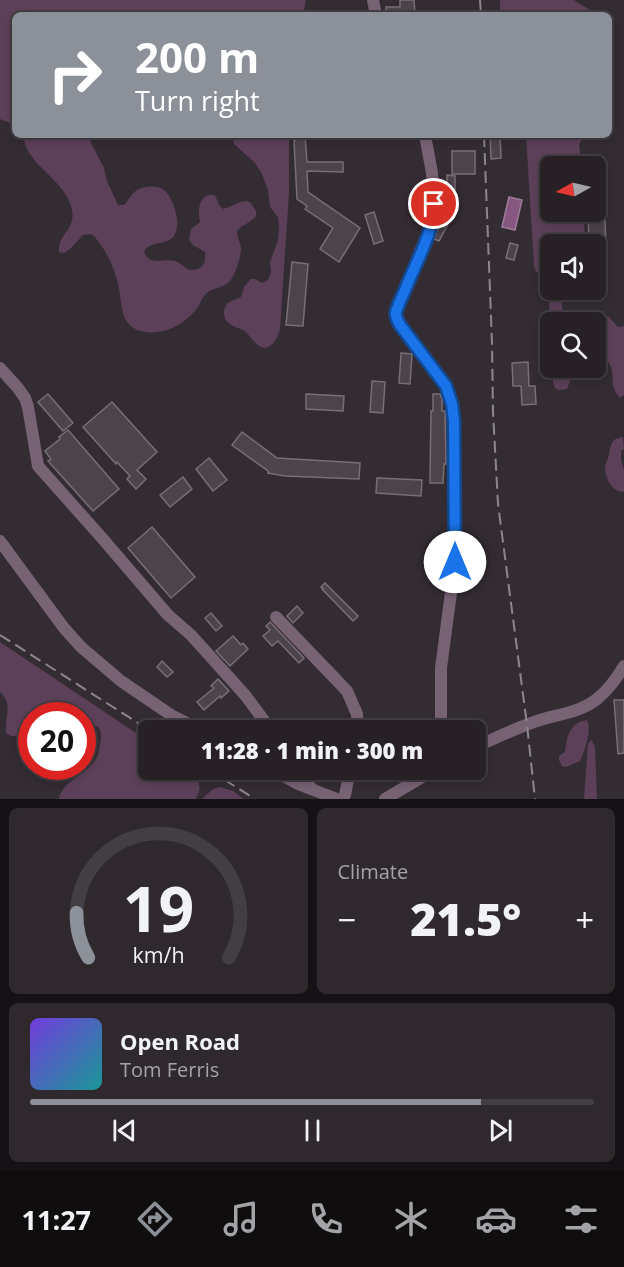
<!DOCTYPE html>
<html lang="en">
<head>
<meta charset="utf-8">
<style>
  :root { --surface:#272126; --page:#2f292e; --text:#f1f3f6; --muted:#a4a3a7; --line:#433e43; --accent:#8c9099 }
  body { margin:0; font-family:"Open Sans",sans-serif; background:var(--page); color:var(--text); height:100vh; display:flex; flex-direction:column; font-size:22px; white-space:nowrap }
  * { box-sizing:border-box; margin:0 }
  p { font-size:20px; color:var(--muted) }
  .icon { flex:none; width:33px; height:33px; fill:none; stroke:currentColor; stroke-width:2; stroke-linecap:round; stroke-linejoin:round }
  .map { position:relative; height:799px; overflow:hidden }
  .drawer { display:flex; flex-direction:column; gap:9px; padding:9px; background:#151215; flex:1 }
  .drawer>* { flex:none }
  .top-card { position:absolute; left:12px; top:12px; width:600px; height:126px; border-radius:9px; box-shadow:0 3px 9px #0003,0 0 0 2px var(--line); background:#8c9099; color:#fff; overflow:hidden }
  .needle { width:39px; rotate:262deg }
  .fabs { position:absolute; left:540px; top:156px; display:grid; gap:12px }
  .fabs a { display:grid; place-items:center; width:66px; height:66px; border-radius:9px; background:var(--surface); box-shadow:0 3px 9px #0003,0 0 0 2px var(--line); font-size:30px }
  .speed { position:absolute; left:18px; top:702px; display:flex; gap:12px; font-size:30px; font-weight:700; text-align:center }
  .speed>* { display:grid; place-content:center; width:78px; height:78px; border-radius:50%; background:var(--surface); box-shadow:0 3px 9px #0003,0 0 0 2px var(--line); line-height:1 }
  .speed .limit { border:9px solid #d22; background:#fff; color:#111 }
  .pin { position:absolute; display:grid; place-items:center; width:51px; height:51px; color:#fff; margin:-26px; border:3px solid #fff; border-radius:50%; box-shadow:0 2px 6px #0007 }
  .me { position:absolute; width:66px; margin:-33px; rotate:0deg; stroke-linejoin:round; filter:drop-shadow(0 0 4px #0008) }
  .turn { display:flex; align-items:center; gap:21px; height:126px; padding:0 24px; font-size:27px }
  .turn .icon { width:78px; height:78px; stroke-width:2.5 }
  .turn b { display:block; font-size:42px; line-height:51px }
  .big { font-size:45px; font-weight:800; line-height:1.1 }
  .drawer .card { flex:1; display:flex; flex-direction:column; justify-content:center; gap:9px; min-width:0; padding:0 21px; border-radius:9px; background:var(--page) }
  .drawer .dial { align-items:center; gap:0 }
  .dial svg { height:156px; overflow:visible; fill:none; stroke:var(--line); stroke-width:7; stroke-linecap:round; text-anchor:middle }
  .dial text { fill:var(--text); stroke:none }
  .song { display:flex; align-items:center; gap:18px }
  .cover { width:72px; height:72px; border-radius:9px; background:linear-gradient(135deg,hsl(260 70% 55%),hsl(180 70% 35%)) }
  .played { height:6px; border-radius:3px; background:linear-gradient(90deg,var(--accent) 80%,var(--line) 80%) }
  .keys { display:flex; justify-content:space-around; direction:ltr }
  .heat { display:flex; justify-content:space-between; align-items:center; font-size:33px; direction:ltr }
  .drawer .tiles { flex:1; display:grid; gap:9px; grid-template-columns:1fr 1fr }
  .card:last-child { grid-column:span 2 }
  .trip { position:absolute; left:138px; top:720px; width:348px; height:60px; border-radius:9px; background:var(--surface); box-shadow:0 3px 9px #0003,0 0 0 2px var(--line); font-weight:800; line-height:60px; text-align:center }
  .tab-bar { display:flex; height:96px; justify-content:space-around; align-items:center; background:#100d0f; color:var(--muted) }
  .tab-bar .icon { width:42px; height:42px }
  .tab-bar .on { color:var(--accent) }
  .tab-bar b { font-size:27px; color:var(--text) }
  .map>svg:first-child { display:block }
</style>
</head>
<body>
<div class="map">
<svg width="624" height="799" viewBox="0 0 624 799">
  <rect width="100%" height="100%" fill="#342c33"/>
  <g fill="#5c4059">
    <path d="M 0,0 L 306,0 L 303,15 L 247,15 C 235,6 200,12 186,15 L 15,15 L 15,125 L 0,119 Z"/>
    <path d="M 500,0 L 574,0 C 581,6 589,7 594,15 L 500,15 Z"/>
    <path d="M 22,135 L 89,135 L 92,145 L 104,168 L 107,181 L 118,205 L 124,205 C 129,200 131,194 137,190 C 144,186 157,185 164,190 C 174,198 181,223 175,234 C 169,247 150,239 144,252 C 151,267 163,258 175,261 C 182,263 186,271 193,270 C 199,270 202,266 205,262 L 205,252 L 193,245 L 189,240 L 191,229 L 200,222 C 198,211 198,200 208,195 L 215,195 L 219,205 L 223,209 C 233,207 240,199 250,202 L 256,211 L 256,216 C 250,223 242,225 237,231 C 237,238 241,243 241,249 C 241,257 234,279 228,283 C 220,289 211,287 204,296 C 200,301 199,308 194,312 C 189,317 183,323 176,326 C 160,335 132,337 124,316 C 120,305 121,292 117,280 C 113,264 104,247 93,235 L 89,234 L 83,235 L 71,248 L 64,253 L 59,252 C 58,232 76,231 72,209 C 66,184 38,170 27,149 C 25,145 24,139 22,135 Z"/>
    <path d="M 237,135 L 289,135 L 289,193 L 280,329 C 278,337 274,346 265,348 C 254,346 252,336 243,330 C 239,328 234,327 230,324 C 223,320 222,309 228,303 C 232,300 237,299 241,297 L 244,287 L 251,279 L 255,279 L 262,283 L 268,280 L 271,272 L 270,262 L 278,240 L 279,228 L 278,217 L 270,207 L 268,190 L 262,174 L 255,163 L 234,144 L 233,140 Z"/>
    <path d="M 526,135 L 587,135 L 581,141 L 579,145 L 582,166 L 550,166 L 550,212 L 584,212 L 585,244 L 550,244 L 550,290 L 581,290 L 579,292 L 570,291 L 564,293 C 559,302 563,314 568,322 L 550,322 L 550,344 L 549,284 L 546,277 C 539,276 536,273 534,266 Z"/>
    <path d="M 603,315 L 609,317 L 618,327 L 624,326 L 624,395 L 620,398 C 608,384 616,377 610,365 C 607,359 600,354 596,351 L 595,322 L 598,317 Z"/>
    <path d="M 552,368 L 571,368 L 570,381 L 567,389 L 559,390 L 555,388 L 553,383 Z"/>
    <path d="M 623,437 L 624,449 L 621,451 L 621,460 L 624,470 L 624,492 C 612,492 605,478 605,467 C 606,461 606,464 608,458 C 612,447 608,439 623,437 Z"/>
    <path d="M 0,642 L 148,741 L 148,770 L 188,770 C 199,781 203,784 196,799 L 59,799 C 62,780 89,774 97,757 C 99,752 100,744 101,738 C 101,733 101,728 96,726 C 91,724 86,727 83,730 L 82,716 L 32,716 L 31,733 C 22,733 15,740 6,733 C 4,718 14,704 0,692 Z"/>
    <path d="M 587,720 C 592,731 585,750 580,761 L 566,767 L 562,766 L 559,760 L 559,756 L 565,752 C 567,737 569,723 587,720 Z"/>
    <path d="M 592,740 L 595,748 L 597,799 L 584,799 L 588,744 L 590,741 Z"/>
    <path d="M 220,787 L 233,791 L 244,799 L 202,799 L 213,789 Z"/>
  </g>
  <path fill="#865781" stroke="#9e7c9a" stroke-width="1.5" d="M 509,197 L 522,200 L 515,230 L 502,227 Z"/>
  <g fill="#4d444b" stroke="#776e76" stroke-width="1.5">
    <path d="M 400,0 L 414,0 L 415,15 L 386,15 L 386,7 L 400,7 Z"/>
    <path d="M 296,135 L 305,135 L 307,162 L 343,162 L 343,172 L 307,171 L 308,192 L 360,228 L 339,262 L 320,249 L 333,228 L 305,209 L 307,206 L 297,199 L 294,141 L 296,140 Z"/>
    <path d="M 490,135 L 500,135 L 501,158 L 491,159 Z"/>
    <rect x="452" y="151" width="23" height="23"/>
    <path d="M 447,175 L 455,176 L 455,190 L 447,190 Z"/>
    <path d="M 604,199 L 607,268 L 596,268 L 596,244 L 589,244 L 588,212 L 596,212 L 596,200 Z"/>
    <path d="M 374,212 L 383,241 L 374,244 L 365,215 Z"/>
    <path d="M 441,221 L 448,224 L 439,241 L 434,239 Z"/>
    <path d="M 510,243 L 518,245 L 514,260 L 506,258 Z"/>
    <path d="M 292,262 L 308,264 L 303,326 L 286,325 Z"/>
    <path d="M 401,353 L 412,354 L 410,384 L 399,383 Z"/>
    <path d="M 528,362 L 529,386 L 535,386 L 536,404 L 522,405 L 521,386 L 513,386 L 512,363 Z"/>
    <path d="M 372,381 L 385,382 L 383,413 L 370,412 Z"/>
    <path d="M 48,394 L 73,423 L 63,431 L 38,402 Z"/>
    <path d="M 306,394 L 344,396 L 343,411 L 306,409 Z"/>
    <path d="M 433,394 L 440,394 L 442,399 L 442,411 L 445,411 L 446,464 L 444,464 L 443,483 L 430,483 L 431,411 L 433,411 Z"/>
    <path d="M 112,402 L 157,452 L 137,470 L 146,479 L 136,489 L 127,479 L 130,476 L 117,462 L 116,464 L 83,427 Z"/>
    <path d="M 68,430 L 119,489 L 93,511 L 48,461 L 51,459 L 45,451 L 60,439 L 59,437 Z"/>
    <path d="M 242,432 L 277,458 L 360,463 L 359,479 L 285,476 L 268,473 L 268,471 L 232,445 Z"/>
    <path d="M 209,458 L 227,480 L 213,491 L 196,469 Z"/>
    <path d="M 183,477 L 192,489 L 170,507 L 160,495 Z"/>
    <path d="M 377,478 L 422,480 L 421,496 L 376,493 Z"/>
    <path d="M 152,527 L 195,577 L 171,598 L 128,548 Z"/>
    <path d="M 325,583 L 358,616 L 353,621 L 322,589 L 323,588 L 321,587 Z"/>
    <path d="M 297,606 L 303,613 L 293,623 L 287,616 Z"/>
    <path d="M 211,613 L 222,626 L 216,631 L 205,618 Z"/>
    <path d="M 270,622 L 304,658 L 299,663 L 278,641 L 272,646 L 263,636 L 270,630 L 266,626 Z"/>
    <path d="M 233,636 L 241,645 L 243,643 L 248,649 L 230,666 L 216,651 Z"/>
    <path d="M 162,661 L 173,672 L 167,677 L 157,667 Z"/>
    <path d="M 218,679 L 229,691 L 221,698 L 220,696 L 204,710 L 197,702 L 214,688 L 211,686 Z"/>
    <path d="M 614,700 L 624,700 L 624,753 L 618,754 Z"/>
  </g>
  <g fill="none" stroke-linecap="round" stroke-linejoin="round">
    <g stroke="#786375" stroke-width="12">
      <path d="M 373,0 L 376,15"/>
      <path d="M 425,135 L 432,173 L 434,217 L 396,312 L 396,319 L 446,386 L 452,403 L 454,421 L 455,562 L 441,668 L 441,730"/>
      <path d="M 0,368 L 18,388 L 25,398 L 28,407 L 38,466 L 102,538 L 168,615 L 191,635 L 245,695 L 271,730"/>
      <path d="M 0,541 L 64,628 L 81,647 L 121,681 L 171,715 L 201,730"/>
      <path d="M 276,617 L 347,691 L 357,714 L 358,730"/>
      <path d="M 476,747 C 497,737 518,727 540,720 C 559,714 581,712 597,699 C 608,690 617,678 624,666"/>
      <path d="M 273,770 L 298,784 L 337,799"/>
      <path d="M 298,770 L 312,789"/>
      <path d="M 342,799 L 345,795 L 350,770"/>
      <path d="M 385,799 L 434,770"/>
    </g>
    <g stroke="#8d878c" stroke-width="2" stroke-dasharray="12 6" stroke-linecap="butt">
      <path d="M 480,0 L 481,15"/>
      <path d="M 484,135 L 492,343 L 493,412 L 498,504 L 527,725 L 535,799"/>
      <path d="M 0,635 L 149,730"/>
      <path d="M 209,770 L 255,799"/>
    </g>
  </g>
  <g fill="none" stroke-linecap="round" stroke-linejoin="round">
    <defs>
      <path id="route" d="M 434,204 C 434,232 415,264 405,290 C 402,297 398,305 396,312 C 395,317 398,321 400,325 L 446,386 L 452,404 L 454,421 L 455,562"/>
    </defs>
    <use href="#route" stroke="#114b97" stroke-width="15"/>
    <use href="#route" stroke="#1a73e8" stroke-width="10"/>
  </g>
</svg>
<div class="fabs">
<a><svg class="needle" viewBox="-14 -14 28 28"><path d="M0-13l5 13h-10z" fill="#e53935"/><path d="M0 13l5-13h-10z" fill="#a4a3a7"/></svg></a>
<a><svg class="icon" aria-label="sound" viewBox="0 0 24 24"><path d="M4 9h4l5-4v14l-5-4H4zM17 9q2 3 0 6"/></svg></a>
<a><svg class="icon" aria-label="search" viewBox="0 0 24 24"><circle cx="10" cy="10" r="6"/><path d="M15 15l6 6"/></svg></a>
</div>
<div class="speed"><div class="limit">20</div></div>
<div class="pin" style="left:434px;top:204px;background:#d93025"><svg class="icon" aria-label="arrive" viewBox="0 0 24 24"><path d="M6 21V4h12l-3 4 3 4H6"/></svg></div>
<svg class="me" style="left:455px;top:562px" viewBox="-20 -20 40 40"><circle r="19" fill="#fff"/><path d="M0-13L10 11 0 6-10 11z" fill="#1a73e8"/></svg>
<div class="trip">11:28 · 1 min · 300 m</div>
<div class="top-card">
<div class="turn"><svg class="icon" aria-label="right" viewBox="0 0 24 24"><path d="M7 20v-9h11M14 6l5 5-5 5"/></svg><div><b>200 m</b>Turn right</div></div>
</div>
</div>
<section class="drawer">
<div class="tiles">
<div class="card dial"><svg viewBox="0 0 100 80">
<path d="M14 69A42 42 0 1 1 86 69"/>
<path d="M14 69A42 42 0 0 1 8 46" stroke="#8c9099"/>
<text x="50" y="56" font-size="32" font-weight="700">19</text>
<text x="50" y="72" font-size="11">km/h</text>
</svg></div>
<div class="card"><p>Climate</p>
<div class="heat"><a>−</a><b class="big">21.5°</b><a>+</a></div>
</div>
<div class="card">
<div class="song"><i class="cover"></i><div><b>Open Road</b><p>Tom Ferris</p></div></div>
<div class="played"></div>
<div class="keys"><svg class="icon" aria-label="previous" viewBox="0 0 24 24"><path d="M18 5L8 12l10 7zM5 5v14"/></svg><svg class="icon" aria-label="pause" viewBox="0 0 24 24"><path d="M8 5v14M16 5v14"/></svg><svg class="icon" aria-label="next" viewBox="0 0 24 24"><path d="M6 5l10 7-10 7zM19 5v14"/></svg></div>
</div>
</div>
</section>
<nav class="tab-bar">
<b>11:27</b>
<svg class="icon on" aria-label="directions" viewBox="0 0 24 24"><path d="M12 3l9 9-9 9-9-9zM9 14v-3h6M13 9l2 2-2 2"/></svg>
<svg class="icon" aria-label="music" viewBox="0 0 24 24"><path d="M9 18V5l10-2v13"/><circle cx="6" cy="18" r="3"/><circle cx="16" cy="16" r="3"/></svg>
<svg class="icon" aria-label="phone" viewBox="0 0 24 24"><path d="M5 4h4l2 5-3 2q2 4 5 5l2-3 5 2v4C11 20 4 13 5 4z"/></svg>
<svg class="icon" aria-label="climate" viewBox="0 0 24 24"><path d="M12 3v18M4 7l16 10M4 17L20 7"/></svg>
<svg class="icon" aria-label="car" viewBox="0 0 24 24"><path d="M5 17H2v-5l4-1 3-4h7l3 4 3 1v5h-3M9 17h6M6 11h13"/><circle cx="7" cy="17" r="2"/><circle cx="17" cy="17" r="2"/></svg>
<svg class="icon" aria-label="filters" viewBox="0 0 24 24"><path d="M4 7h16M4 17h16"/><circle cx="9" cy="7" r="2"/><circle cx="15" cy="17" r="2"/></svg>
</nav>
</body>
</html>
